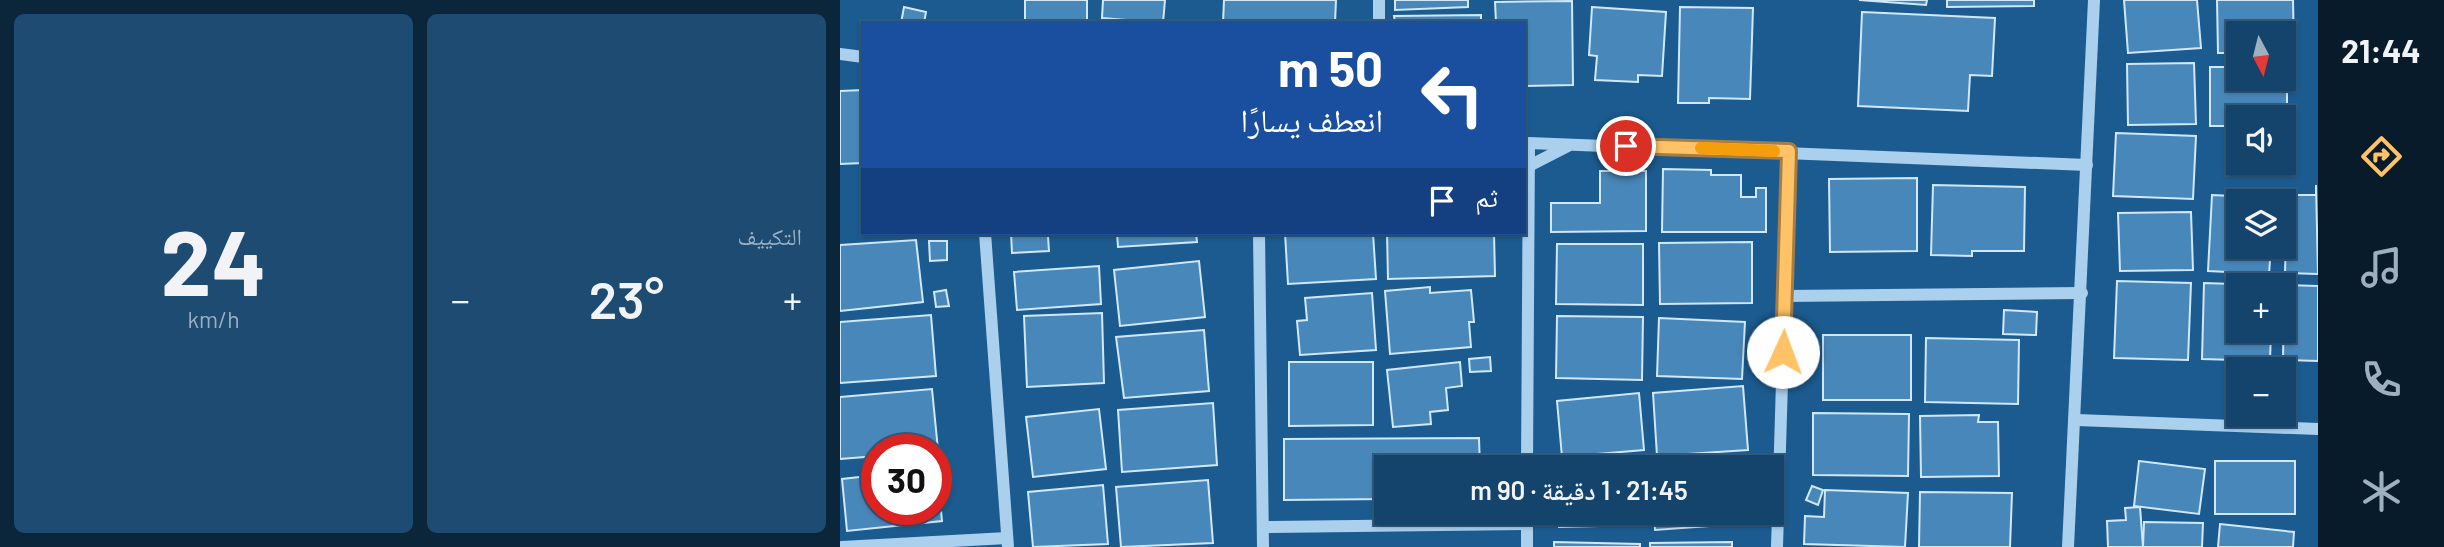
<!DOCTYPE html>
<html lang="ar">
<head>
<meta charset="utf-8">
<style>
  :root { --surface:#14446c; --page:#1d4b72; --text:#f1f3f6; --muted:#9db0c2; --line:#335c7f; --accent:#ffc267 }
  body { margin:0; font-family:Barlow,"Noto Naskh Arabic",sans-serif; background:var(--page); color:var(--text); direction:rtl; height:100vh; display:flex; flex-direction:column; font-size:26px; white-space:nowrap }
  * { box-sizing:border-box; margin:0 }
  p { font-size:23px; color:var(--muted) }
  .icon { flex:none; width:38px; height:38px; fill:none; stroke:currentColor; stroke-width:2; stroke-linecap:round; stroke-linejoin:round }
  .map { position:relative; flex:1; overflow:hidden; direction:ltr }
  .sheet { display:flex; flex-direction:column; gap:14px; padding:14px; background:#0b253b; width:840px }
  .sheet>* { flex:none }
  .top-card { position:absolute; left:21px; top:21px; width:665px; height:214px; border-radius:0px; box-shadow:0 2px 5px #0004,0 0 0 2px var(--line); direction:rtl; background:#1a4fa0; color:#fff; overflow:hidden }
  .needle { width:46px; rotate:173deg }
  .buttons { position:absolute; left:1386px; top:21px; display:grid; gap:14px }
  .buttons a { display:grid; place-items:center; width:70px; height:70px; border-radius:0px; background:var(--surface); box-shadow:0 2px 5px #0004,0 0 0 2px var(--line); font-size:35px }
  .speed { position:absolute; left:21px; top:434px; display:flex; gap:14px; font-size:35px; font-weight:700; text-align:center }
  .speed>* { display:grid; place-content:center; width:91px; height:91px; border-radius:50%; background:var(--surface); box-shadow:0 2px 5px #0004,0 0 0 2px var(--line); line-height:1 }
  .speed .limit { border:10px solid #d22; background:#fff; color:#111 }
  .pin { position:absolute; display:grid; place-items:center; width:60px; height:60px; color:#fff; margin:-30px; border:4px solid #fff; border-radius:50%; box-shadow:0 2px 7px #0007 }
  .me { position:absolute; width:77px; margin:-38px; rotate:2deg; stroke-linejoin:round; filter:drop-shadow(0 0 5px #0008) }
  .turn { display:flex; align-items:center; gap:24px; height:147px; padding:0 28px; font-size:32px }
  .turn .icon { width:91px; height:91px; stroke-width:2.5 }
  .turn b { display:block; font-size:49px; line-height:60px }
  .then { display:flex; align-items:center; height:66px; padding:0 28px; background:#0003; gap:14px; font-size:26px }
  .big { font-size:52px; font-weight:600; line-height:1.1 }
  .sheet .card { flex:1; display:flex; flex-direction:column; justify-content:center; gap:10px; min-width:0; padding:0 24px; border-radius:10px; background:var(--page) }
  .sheet .dial { align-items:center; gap:0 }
  .dial b { font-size:91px; line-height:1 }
  .heat { display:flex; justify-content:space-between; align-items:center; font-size:38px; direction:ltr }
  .sheet .tiles { flex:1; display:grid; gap:14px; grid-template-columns:repeat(2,1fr) }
  .trip { position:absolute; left:534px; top:455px; width:410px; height:70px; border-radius:0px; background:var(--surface); box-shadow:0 2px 5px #0004,0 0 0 2px var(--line); font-weight:600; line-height:70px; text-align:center; direction:rtl }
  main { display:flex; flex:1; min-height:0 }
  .dock { display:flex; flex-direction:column; width:126px; justify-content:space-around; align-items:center; background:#081b2b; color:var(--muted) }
  .dock .icon { width:49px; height:49px }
  .dock .current { color:var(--accent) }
  .dock b { font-size:32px; color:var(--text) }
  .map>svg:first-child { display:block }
</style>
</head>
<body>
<main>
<nav class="dock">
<b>21:44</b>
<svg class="icon current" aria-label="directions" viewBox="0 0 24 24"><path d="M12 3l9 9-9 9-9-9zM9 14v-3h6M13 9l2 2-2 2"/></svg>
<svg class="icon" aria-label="music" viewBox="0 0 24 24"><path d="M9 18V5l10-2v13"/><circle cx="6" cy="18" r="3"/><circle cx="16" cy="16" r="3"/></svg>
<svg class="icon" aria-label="phone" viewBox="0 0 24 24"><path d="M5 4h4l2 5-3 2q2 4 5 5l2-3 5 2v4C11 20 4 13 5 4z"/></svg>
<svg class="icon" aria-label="climate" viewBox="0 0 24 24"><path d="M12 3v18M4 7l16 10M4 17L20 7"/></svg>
</nav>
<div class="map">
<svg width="1478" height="547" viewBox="0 0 1478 547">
  <rect width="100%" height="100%" fill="#1b5b90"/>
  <g fill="#4887b9" stroke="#d0e8fa" stroke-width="2">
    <rect x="185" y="0" width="62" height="23"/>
    <path d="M 263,0 L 325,0 L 323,23 L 262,18 Z"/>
    <path d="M 384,0 L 496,0 L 495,23 L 383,23 Z"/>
    <path d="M 555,0 L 628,0 L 628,7 L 555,10 Z"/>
    <path d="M 1019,0 L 1087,0 L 1086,5 Z"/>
    <path d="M 1107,0 L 1194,0 L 1194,6 L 1107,7 Z"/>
    <path d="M 1284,0 L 1357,0 L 1361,48 L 1288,53 Z"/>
    <path d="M 1377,0 L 1453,0 L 1454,52 L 1444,52 L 1444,33 L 1398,33 L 1398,53 L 1378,53 Z"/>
    <path d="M 732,1 L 733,85 L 684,86 L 684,23 L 656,23 L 655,2 Z"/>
    <path d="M 64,7 L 86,12 L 84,23 L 61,23 Z"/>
    <path d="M 752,7 L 826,12 L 822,76 L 798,75 L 798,82 L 755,80 L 757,56 L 749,55 Z"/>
    <path d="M 840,7 L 913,8 L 910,99 L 869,98 L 869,103 L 838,103 Z"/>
    <path d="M 1022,12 L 1155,18 L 1152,76 L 1130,75 L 1128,111 L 1018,106 Z"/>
    <path d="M 641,15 L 641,23 L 555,23 L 554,16 Z"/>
    <path d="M 1354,63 L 1356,124 L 1288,125 L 1287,64 Z"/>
    <path d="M 1444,66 L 1447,66 L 1447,126 L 1444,126 L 1444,117 L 1398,117 L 1398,126 L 1370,126 L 1370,67 L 1398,67 L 1398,79 L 1444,79 Z"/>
    <path d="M 23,90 L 23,163 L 0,164 L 0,91 Z"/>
    <path d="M 1276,133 L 1356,136 L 1353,199 L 1273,196 Z"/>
    <path d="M 823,169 L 871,170 L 871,175 L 901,175 L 901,197 L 916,197 L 916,188 L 926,188 L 926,232 L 822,232 Z"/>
    <path d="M 760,171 L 806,171 L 806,231 L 711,232 L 711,203 L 760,203 Z"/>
    <path d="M 1077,178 L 1077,251 L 990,252 L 989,179 Z"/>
    <path d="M 1093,185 L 1185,187 L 1184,251 L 1132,251 L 1132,256 L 1091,255 Z"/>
    <path d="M 1476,185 L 1478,274 L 1445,273 L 1447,195 L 1476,195 Z"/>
    <path d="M 1372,195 L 1433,198 L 1433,201 L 1398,201 L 1398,247 L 1431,247 L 1429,274 L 1368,271 Z"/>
    <path d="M 1351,212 L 1353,270 L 1280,271 L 1278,213 Z"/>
    <path d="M 171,233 L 254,233 L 254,234 L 208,236 L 209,251 L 172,253 Z"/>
    <path d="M 277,233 L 356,233 L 357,242 L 278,247 Z"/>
    <path d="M 445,233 L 533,233 L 536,279 L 448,284 Z"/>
    <path d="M 547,233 L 654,233 L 655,276 L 548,279 Z"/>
    <path d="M 76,240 L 83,302 L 0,311 L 0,245 Z"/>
    <path d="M 89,241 L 107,241 L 107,260 L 90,261 Z"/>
    <path d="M 912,242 L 912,303 L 820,304 L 819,243 Z"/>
    <path d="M 717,244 L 803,244 L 803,305 L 716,304 Z"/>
    <path d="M 359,261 L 365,317 L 280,326 L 274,270 Z"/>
    <path d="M 259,266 L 261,304 L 177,310 L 174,272 Z"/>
    <path d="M 1277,281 L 1351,283 L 1348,360 L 1274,358 Z"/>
    <path d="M 1364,283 L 1422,285 L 1398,285 L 1398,331 L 1431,331 L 1430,361 L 1362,359 Z"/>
    <path d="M 1444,285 L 1478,286 L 1478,361 L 1443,360 Z"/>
    <path d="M 590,287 L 590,293 L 631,290 L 634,322 L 629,322 L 631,347 L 550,354 L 545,291 Z"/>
    <path d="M 106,290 L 109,306 L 96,307 L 94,292 Z"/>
    <path d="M 532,293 L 536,350 L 460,355 L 457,321 L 467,320 L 465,298 Z"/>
    <path d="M 1164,310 L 1197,312 L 1196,335 L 1163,334 Z"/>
    <path d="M 262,313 L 264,383 L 187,387 L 184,316 Z"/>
    <path d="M 91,315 L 96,376 L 0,383 L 0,322 Z"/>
    <path d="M 717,316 L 803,317 L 802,380 L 716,378 Z"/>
    <path d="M 819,318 L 905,322 L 902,379 L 817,376 Z"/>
    <path d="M 364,330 L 369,391 L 284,398 L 276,337 Z"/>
    <rect x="983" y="335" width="88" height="65"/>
    <path d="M 1086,338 L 1179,340 L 1178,404 L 1085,402 Z"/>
    <path d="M 650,357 L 651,371 L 630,372 L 629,359 Z"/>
    <path d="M 449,362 L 533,362 L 533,425 L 449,426 Z"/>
    <path d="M 620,362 L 622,386 L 606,388 L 608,410 L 590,412 L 591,424 L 553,427 L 547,370 Z"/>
    <path d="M 903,386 L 908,450 L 817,456 L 813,393 Z"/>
    <path d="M 92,389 L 98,450 L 37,450 L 37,456 L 0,459 L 0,397 Z"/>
    <path d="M 799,393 L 804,450 L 722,457 L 717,401 Z"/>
    <path d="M 373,403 L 377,465 L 282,472 L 278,410 Z"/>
    <path d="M 259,409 L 266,469 L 193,477 L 186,417 Z"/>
    <path d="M 973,413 L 1069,414 L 1068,476 L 973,475 Z"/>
    <path d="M 1139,415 L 1138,422 L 1158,422 L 1159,476 L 1081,477 L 1080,416 Z"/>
    <path d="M 639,438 L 640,467 L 546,467 L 546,499 L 444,500 L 444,439 Z"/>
    <path d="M 1299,461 L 1365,469 L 1359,514 L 1294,506 Z"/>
    <rect x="1375" y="461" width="80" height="53"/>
    <path d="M 892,464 L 892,467 L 855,467 Z"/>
    <path d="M 799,465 L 799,467 L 717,467 Z"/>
    <path d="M 97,469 L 102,521 L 7,531 L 2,479 L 37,475 L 37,509 L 96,509 Z"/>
    <path d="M 368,480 L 373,543 L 281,547 L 276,487 Z"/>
    <path d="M 263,485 L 268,544 L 193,547 L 188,492 Z"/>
    <path d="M 972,486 L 983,490 L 978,505 L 966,500 Z"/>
    <path d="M 985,490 L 1068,493 L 1065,547 L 964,544 L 965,516 L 984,517 Z"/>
    <path d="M 1080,492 L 1172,493 L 1170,547 L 1079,547 Z"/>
    <path d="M 1300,507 L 1303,547 L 1268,547 L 1267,521 L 1286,520 L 1285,508 Z"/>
    <path d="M 718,513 L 800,513 L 801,525 L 719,527 Z"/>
    <path d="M 814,513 L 896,513 L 897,524 L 815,530 Z"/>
    <path d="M 1304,522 L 1363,523 L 1362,547 L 1303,547 Z"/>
    <path d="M 1380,524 L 1454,532 L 1453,547 L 1378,547 Z"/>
    <path d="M 714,542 L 800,544 L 800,547 L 714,547 Z"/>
    <path d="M 892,542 L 892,547 L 810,547 L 810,543 Z"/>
  </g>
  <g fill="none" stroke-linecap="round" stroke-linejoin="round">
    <g stroke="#aad0ee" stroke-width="12">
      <path d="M 539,23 L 539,0"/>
      <path d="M 0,54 L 23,57"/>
      <path d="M 689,166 L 728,146"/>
      <path d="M 145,233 L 168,547"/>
      <path d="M 419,233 L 423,547"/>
      <path d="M 945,296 L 1242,293"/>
      <path d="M 1237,420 L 1478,429"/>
      <path d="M 687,467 L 689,143 L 1247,165"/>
      <path d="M 423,527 L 687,524"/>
      <path d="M 2,547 L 167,538"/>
      <path d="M 687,547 L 687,513"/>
      <path d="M 937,547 L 949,151"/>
      <path d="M 1228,547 L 1254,0"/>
    </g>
  </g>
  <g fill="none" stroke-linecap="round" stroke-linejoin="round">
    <defs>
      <path id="route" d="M 786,146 L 949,151 L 943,352"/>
    </defs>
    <use href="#route" stroke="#a67e43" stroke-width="18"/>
    <use href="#route" stroke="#ffc267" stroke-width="12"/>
    <path stroke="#f59e0b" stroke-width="12" d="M 861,148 L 934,151"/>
  </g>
</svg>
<div class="buttons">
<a><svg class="needle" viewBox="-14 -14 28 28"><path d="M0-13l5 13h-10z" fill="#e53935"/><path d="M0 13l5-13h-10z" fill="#9db0c2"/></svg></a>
<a><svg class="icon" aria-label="sound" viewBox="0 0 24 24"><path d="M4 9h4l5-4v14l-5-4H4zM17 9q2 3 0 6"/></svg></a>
<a><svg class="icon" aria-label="layers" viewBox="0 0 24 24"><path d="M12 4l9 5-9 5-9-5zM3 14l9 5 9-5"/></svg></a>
<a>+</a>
<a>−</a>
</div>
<div class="speed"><div class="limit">30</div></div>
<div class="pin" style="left:786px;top:146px;background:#d93025"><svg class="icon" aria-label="arrive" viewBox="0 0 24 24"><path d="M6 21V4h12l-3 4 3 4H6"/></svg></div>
<svg class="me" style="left:943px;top:352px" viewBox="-20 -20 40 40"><circle r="19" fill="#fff"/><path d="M0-13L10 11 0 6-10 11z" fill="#ffc267"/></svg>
<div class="trip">21:45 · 1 دقيقة · 90 m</div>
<div class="top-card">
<div class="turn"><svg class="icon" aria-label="left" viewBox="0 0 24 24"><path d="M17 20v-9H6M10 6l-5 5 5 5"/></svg><div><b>50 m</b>انعطف يسارًا</div></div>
<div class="then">ثم<svg class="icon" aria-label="arrive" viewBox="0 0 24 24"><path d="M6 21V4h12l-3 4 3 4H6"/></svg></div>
</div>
</div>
<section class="sheet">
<div class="tiles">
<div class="card"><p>التكييف</p>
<div class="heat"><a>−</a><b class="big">23°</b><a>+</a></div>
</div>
<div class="card dial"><b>24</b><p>km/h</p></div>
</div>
</section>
</main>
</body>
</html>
